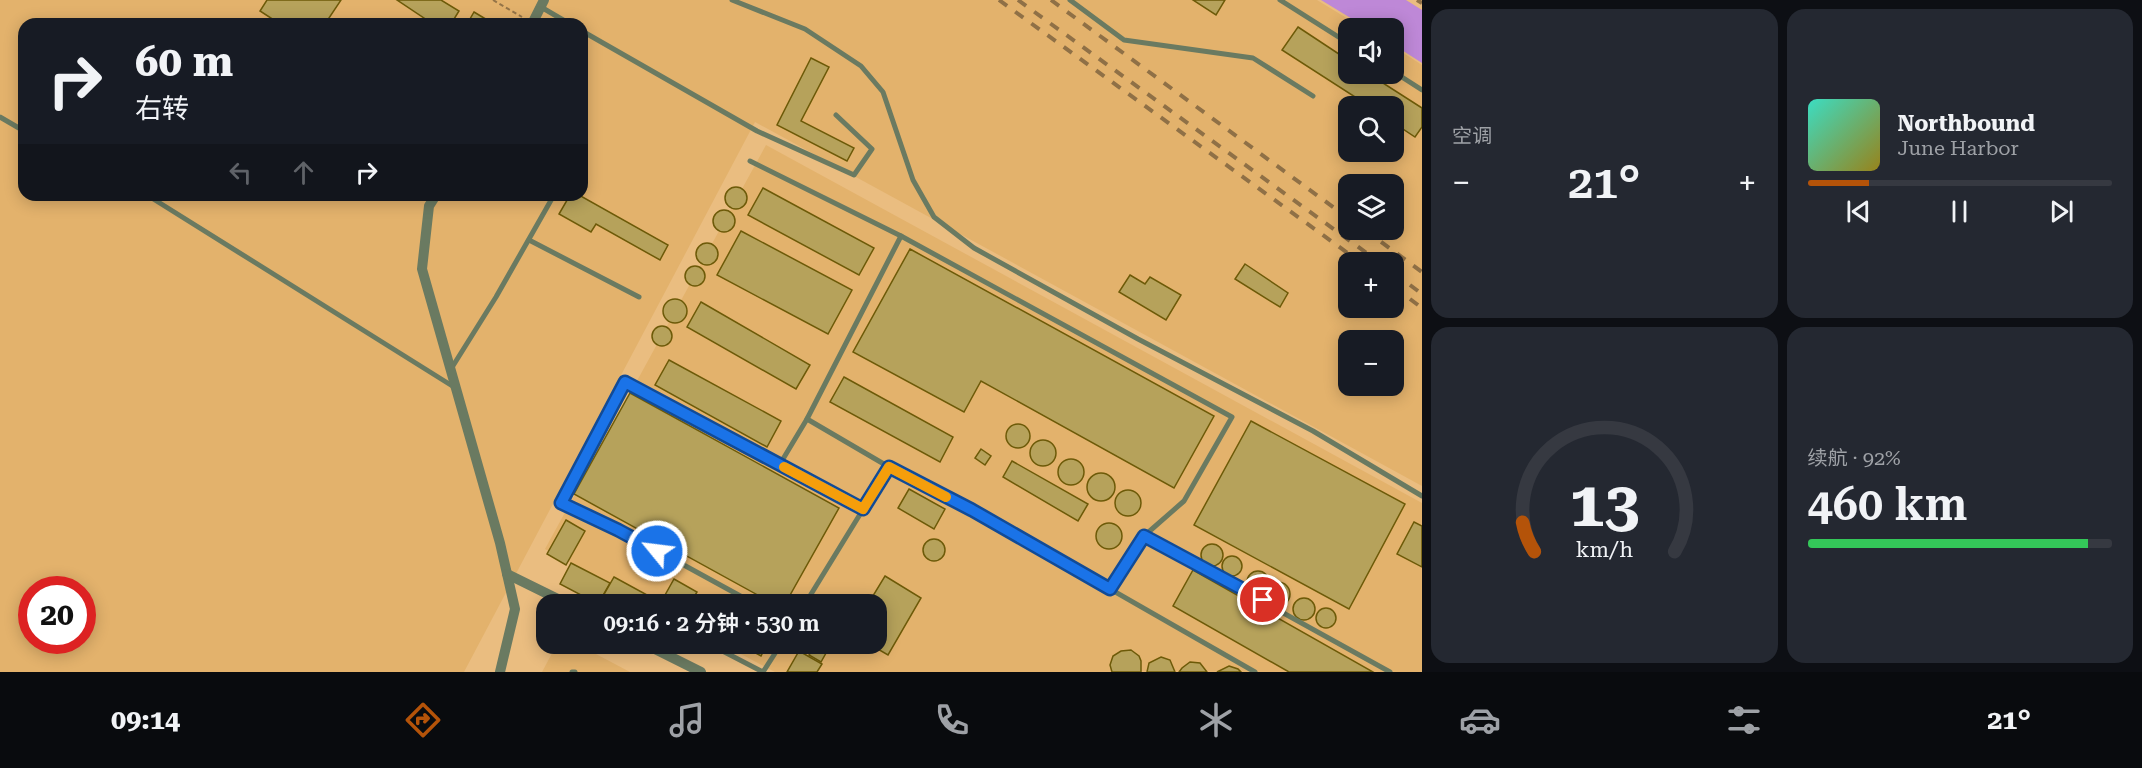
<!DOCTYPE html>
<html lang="zh">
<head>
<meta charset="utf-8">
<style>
  :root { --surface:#171b24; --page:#242831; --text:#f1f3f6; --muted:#9ea1a6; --line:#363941; --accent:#b45309 }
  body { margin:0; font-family:"Roboto Serif","Noto Sans SC",serif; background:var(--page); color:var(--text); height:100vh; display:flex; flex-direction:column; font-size:22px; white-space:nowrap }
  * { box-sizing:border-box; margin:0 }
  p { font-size:20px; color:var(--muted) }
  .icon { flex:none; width:33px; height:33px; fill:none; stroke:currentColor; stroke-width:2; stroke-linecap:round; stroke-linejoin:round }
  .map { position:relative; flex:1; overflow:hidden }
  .details { display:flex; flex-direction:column; gap:9px; padding:9px; background:#0d0f14; width:720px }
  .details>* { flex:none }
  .guide { position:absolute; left:18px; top:18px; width:570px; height:183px; border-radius:18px; box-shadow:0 3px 15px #0003; background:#171b24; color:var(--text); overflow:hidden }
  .controls { position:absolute; left:1338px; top:18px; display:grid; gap:12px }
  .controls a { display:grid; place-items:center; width:66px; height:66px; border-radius:12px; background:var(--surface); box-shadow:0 3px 15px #0003; font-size:30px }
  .speed { position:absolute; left:18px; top:576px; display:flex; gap:12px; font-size:30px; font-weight:700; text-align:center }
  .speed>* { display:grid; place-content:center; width:78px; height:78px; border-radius:50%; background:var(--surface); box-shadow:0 3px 15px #0003; line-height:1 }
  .speed .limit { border:9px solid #d22; background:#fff; color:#111 }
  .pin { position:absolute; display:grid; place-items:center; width:51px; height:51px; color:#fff; margin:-26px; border:3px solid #fff; border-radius:50%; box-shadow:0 2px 6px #0007 }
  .me { position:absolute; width:66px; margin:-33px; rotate:299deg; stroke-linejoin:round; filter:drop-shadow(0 0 4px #0008) }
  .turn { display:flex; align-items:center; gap:21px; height:126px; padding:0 18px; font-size:27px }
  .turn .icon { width:78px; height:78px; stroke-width:2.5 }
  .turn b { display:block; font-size:42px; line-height:51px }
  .lanes { display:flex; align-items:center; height:57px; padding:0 18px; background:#0003; justify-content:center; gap:30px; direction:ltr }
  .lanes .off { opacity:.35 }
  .big { font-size:45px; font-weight:600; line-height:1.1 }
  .details .tile { flex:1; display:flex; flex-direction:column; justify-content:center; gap:9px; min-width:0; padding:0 21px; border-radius:18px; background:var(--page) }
  .details .dial { align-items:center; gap:0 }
  .dial svg { height:156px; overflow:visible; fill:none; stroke:var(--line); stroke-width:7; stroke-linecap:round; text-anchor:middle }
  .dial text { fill:var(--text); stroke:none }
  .song { display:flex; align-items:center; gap:18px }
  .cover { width:72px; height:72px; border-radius:9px; background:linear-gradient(135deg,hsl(170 70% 55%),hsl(50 70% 35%)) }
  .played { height:6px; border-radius:3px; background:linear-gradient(90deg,var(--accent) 20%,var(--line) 20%) }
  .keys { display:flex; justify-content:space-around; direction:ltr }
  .heat { display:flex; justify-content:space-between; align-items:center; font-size:33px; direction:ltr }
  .charge { height:9px; border-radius:4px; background:linear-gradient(90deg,#34c759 92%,var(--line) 0) }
  .details .tiles { flex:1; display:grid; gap:9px; grid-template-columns:repeat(2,1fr) }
  .trip { position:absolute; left:536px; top:594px; width:351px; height:60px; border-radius:18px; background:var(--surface); box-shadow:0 3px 15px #0003; font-weight:600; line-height:60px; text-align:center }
  .dock { display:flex; height:96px; justify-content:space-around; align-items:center; background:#090b0e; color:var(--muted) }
  .dock .icon { width:42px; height:42px }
  .dock .active { color:var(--accent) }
  .dock b { font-size:27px; color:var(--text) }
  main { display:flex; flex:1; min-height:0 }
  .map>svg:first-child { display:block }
</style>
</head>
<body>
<main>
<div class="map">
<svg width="1422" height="672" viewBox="0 0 1422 672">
  <rect width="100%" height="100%" fill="#eabd80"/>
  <g fill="#e3b26c" fill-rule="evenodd">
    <path d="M 0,0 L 1317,0 L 1363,28 L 1348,28 L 1348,74 L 1394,74 L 1394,47 L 1422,65 L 1422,486 L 755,122 L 464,672 L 0,672 ZM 24,24 L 582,24 L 582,195 L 24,195 ZM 1348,106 L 1394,106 L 1394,152 L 1348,152 ZM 1348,184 L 1394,184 L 1394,230 L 1348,230 ZM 1348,262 L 1394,262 L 1394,308 L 1348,308 ZM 1348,340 L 1394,340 L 1394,386 L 1348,386 ZM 32,590 L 82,590 L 82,640 L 32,640 Z"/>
    <path d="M 766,145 L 1422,503 L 1422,672 L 775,672 L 722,644 L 876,644 L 876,604 L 649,604 L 545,549 Z"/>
    <path d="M 557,644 L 577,644 L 630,672 L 542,672 Z"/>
  </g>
  <path fill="#be88d7" d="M 1321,0 L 1406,0 L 1422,10 L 1422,63 L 1394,45 L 1394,28 L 1367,28 Z"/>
  <g fill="#b6a25b" stroke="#6d5a08" stroke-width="1.5">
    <path d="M 267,0 L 341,0 L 325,24 L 280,24 L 260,11 Z"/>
    <path d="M 397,0 L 441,0 L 459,11 L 451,24 L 433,24 Z"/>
    <path d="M 1193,0 L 1225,0 L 1216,15 Z"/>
    <path d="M 474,12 L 494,24 L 478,24 L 470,19 Z"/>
    <path d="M 1298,27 L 1348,60 L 1348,74 L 1369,74 L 1422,108 L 1422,127 L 1415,137 L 1394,123 L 1394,106 L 1369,106 L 1282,50 Z"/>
    <path d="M 811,58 L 829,67 L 801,121 L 854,148 L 847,161 L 777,125 Z"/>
    <circle cx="736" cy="198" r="11"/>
    <path d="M 763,188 L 874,248 L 859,275 L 748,215 Z"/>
    <path d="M 570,195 L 579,195 L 668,245 L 660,260 L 596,224 L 591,232 L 559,214 Z"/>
    <circle cx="724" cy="221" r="11"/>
    <path d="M 741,231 L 852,290 L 828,334 L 717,275 Z"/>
    <circle cx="707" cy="254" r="11"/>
    <path d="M 910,249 L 1214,416 L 1174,488 L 981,381 L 964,412 L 853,352 Z"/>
    <path d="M 1245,264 L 1288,293 L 1280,307 L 1235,279 Z"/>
    <circle cx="695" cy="276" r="10"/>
    <path d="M 1130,275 L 1145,284 L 1150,277 L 1181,295 L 1166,320 L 1119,292 Z"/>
    <circle cx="675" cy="311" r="12"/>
    <path d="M 701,302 L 810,365 L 796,389 L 687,327 Z"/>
    <circle cx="662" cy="336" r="10"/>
    <path d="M 669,360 L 781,421 L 767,447 L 655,385 Z"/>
    <path d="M 844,377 L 953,437 L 940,462 L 830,402 Z"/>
    <path d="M 630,393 L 839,508 L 785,604 L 774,604 L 574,494 Z"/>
    <path d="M 1251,421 L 1405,504 L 1349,609 L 1194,525 Z"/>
    <circle cx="1018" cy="436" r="12"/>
    <circle cx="1043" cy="453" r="13"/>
    <path d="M 981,449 L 991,456 L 985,465 L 975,458 Z"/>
    <circle cx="1071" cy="472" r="13"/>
    <path d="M 1012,461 L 1088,504 L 1078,521 L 1003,477 Z"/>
    <circle cx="1101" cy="487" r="14"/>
    <path d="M 909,489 L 945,509 L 934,529 L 898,508 Z"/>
    <circle cx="1128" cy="503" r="13"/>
    <path d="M 566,520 L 585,531 L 566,565 L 547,554 Z"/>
    <path d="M 1414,522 L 1422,526 L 1422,567 L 1397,554 Z"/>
    <circle cx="1109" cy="536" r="13"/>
    <circle cx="934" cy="550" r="11"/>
    <circle cx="1212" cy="555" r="11"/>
    <circle cx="1232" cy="566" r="10"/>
    <path d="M 571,563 L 610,583 L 598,604 L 560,584 Z"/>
    <path d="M 1193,570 L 1373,672 L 1289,672 L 1173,606 Z"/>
    <circle cx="1258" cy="582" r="11"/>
    <path d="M 885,576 L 921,598 L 888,655 L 869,644 L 876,644 L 876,604 L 868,604 Z"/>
    <path d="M 614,577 L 660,602 L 659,604 L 615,604 L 602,598 Z"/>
    <path d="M 674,579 L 697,592 L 690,604 L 660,604 Z"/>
    <circle cx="1278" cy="594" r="12"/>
    <circle cx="1304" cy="609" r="11"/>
    <path d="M 696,599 L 706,604 L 693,604 Z"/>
    <circle cx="1326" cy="618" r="10"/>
    <path d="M 730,644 L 767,644 L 761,656 L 743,646 L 741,650 Z"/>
    <path d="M 814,647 L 826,653 L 821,662 L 809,655 Z"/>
    <path d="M 1131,650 L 1139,656 L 1141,661 L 1141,672 L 1112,672 L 1110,665 L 1113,656 L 1121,651 Z"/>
    <path d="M 799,651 L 822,664 L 817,672 L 787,672 Z"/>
    <path d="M 1161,657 L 1170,660 L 1175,672 L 1147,672 L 1149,663 Z"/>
    <path d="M 1190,662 L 1200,663 L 1207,672 L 1179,672 L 1182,668 Z"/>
    <path d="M 1229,666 L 1238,669 L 1241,672 L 1217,672 Z"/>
  </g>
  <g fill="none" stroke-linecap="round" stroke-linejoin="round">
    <path stroke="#947448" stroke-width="2" stroke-dasharray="4.5 3" stroke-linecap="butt" d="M 493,0 L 522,17"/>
    <g stroke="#6a7a61" stroke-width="5">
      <path d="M 732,0 L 805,29 L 861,66 L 883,92 L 913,180 L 934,217 L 974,248 L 1138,339 L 1313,431 L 1422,496"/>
      <path d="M 1070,0 L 1124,40 L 1253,58 L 1313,96"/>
      <path d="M 1280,0 L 1348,43"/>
      <path d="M 541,7 L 570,24"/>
      <path d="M 582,31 L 757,131 L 854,175 L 872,149 L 836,115"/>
      <path d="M 1394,72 L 1422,90"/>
      <path d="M 0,117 L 24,131"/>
      <path d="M 750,161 L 901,236 L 1232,417 L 1184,501 L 1144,536 L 1110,589"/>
      <path d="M 147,195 L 454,387"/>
      <path d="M 529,240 L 639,297"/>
      <path d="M 451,369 L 496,297 L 554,195"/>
      <path d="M 780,464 L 807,419"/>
      <path d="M 889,467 L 807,419 L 901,236"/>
      <path d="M 1144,536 L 1390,672"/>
      <path d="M 755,604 L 618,529 L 561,503 L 625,382 L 863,509"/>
      <path d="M 805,604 L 889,467 L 972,510 L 1255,672"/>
      <path d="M 709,644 L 763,672 L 781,644"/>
      <path d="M 572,672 L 575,672"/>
    </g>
    <g stroke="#6a7a61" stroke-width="10">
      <path d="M 532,24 L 544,0"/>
      <path d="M 436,195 L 429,206 L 422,269 L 500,543 L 515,609 L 500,672"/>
      <path d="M 507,574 L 568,604"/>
      <path d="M 645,644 L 701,672"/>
    </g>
    <g stroke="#8f7046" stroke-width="4" stroke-dasharray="10 10" stroke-linecap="butt">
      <path d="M 999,0 L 1360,262"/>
      <path d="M 1018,0 L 1379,262"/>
      <path d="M 1051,0 L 1348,218"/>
      <path d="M 1417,0 L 1422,3"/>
      <path d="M 1365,230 L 1422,272"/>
      <path d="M 1394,273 L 1422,294"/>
      <path d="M 1394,287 L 1422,308"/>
    </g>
  </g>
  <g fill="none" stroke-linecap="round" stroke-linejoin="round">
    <defs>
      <path id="route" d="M 657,551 L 618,530 L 561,503 L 625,382 L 863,509 L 889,467 L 972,510 L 1110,589 L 1144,536 L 1263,600"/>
    </defs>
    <use href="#route" stroke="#114b97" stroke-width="15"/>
    <use href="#route" stroke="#1a73e8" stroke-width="10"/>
    <path stroke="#f59e0b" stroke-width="10" d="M 784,467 L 863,509 L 889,467 L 946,497"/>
  </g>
</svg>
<div class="controls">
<a><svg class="icon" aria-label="sound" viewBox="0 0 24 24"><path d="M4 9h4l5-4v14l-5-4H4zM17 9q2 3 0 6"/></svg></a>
<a><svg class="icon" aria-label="search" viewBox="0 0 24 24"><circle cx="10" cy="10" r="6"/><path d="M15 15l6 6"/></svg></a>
<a><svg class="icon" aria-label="layers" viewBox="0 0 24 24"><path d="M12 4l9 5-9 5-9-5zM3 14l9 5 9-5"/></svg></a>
<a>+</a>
<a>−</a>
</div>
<div class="speed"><div class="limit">20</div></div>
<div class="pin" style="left:1263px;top:600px;background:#d93025"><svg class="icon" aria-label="arrive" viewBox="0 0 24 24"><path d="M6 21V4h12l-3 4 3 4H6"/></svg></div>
<svg class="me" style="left:657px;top:551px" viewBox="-20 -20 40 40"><circle r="17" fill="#1a73e8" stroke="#fff" stroke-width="3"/><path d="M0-11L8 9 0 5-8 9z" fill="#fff"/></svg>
<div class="trip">09:16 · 2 分钟 · 530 m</div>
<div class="guide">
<div class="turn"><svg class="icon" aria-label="right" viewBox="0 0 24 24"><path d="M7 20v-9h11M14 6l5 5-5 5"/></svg><div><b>60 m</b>右转</div></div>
<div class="lanes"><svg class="icon off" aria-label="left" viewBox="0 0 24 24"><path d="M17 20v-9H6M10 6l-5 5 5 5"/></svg><svg class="icon off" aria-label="ahead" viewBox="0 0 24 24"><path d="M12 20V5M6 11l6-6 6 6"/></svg><svg class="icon" aria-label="right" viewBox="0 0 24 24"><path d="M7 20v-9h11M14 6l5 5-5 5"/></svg></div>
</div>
</div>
<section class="details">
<div class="tiles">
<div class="tile"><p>空调</p>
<div class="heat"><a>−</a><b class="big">21°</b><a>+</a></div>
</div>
<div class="tile">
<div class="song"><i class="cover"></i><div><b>Northbound</b><p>June Harbor</p></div></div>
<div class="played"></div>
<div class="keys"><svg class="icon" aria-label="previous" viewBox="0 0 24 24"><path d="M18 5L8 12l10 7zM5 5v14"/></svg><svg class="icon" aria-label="pause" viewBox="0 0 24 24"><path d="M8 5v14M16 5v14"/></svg><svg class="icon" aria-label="next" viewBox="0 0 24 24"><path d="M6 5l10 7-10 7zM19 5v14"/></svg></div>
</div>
<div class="tile dial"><svg viewBox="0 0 100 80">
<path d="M14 69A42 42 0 1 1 86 69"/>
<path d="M14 69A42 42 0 0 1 8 54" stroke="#b45309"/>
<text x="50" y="56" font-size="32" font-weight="700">13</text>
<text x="50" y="72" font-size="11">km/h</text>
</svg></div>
<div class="tile"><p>续航 · 92%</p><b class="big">460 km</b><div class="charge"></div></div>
</div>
</section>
</main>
<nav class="dock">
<b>09:14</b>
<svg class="icon active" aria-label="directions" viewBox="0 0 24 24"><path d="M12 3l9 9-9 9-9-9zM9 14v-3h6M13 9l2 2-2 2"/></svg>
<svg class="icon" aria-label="music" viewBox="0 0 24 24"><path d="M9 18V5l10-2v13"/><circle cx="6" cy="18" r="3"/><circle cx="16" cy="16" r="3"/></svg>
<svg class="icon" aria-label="phone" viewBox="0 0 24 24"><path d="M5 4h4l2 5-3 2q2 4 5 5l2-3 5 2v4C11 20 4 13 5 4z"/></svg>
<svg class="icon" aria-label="climate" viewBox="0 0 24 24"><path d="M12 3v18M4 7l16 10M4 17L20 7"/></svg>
<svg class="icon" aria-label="car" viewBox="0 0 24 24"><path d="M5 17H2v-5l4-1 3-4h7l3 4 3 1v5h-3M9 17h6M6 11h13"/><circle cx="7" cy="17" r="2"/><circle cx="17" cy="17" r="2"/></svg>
<svg class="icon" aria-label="filters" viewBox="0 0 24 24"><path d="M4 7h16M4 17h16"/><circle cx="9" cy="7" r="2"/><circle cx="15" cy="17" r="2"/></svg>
<b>21°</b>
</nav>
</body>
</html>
